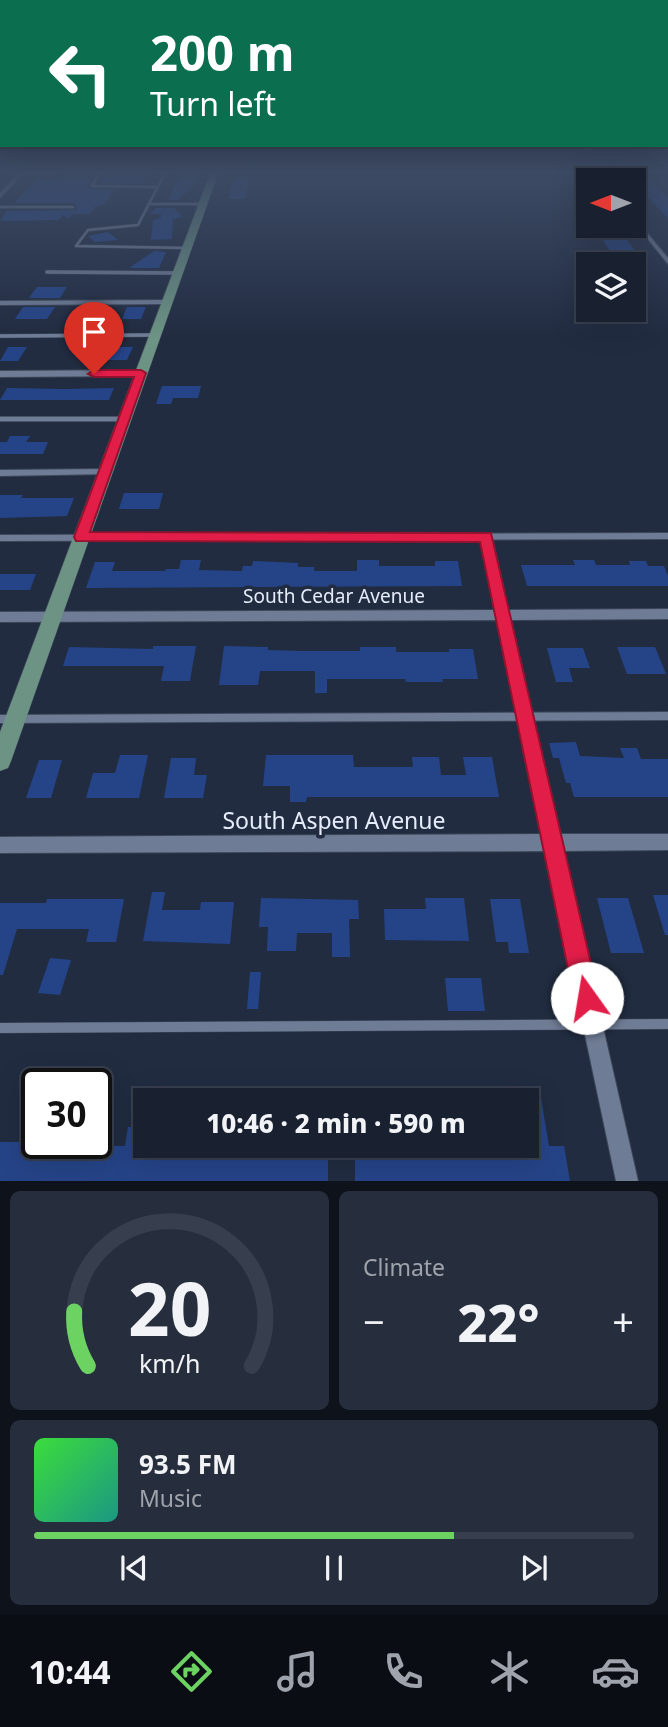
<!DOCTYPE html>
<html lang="en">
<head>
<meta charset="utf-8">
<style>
  :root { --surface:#192131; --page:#262e3d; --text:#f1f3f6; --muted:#9fa3ab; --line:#373e4d; --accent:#6cd362 }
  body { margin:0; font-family:"Noto Sans",sans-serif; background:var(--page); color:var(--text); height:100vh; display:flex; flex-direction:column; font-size:26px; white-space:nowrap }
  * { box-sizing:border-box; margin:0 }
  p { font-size:23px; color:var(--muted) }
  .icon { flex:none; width:38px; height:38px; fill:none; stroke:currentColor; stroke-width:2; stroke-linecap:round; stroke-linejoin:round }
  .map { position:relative; height:1181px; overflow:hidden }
  .panel { display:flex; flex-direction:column; gap:10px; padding:10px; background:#0e121b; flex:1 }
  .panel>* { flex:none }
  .hud { position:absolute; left:0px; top:0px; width:668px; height:147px; box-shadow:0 7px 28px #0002,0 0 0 2px var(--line); background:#0b6e4f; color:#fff; overflow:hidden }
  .needle { width:46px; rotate:270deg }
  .fabs { position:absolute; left:576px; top:168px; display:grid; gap:14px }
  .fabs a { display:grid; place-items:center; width:70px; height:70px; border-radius:0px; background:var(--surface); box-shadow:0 7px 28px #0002,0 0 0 2px var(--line); font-size:35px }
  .speed { position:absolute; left:21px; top:1068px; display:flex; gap:14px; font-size:35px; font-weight:700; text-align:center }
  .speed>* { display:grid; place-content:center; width:91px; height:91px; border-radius:50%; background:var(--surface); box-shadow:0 7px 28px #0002,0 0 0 2px var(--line); line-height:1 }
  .speed .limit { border:4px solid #111; border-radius:10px; background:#fff; color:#111 }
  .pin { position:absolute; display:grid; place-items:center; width:60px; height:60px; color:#fff; margin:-72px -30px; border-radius:50% 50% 50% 0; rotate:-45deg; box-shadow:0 0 7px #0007 }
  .pin .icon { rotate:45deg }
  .me { position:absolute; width:77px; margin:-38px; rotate:347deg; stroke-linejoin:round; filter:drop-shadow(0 0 5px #0008) }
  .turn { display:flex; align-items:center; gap:24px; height:147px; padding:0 35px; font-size:32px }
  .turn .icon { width:91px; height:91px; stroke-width:2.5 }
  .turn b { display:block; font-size:49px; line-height:60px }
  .big { font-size:52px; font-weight:800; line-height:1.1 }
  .panel .card { flex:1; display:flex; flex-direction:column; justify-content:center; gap:10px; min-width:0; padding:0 24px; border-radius:10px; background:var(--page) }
  .panel .dial { align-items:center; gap:0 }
  .dial svg { height:182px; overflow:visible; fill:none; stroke:var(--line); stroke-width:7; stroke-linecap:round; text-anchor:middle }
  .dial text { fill:var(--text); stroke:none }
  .song { display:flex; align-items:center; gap:21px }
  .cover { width:84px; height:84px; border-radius:10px; background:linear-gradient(135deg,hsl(120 70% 55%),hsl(170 70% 35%)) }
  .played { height:7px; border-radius:4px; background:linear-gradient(90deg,var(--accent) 70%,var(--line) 70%) }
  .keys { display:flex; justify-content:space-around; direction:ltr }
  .heat { display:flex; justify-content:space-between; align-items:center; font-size:38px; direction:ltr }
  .panel .tiles { flex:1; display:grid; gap:10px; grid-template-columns:1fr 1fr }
  .card:last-child { grid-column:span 2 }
  .trip { position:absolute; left:133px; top:1088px; width:406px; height:70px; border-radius:0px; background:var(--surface); box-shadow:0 7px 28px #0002,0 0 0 2px var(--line); font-weight:800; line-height:70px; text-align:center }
  .dock { display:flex; height:112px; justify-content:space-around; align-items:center; background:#0a0d14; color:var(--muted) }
  .dock .icon { width:49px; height:49px }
  .dock .on { color:var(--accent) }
  .dock b { font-size:32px; color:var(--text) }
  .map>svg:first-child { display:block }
</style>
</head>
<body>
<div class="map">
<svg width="668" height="1181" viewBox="0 0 668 1181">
  <rect width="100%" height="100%" fill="#212c41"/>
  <g fill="#254488">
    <path d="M 105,171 L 151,171 L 144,183 L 99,182 Z"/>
    <path d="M 181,172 L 199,172 L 195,185 L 178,200 L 168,200 Z"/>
    <path d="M 66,173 L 95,173 L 88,185 L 89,189 L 115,190 L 105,204 L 95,207 L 90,214 L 72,214 L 68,219 L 63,215 L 59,220 L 0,221 L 7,211 L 76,210 L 77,206 L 73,203 L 14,203 L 37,179 L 60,179 Z"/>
    <path d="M 625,173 L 644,173 L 668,198 L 668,218 Z"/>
    <path d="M 235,176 L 250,176 L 245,199 L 228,199 Z"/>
    <path d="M 156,208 L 174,208 L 183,217 L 173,219 L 172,239 L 151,240 L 153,220 L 161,218 L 161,214 L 150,214 Z"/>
    <path d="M 108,232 L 118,240 L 95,242 L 88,236 Z"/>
    <path d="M 600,236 L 624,236 L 645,264 L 619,264 Z"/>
    <path d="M 154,251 L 166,252 L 159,268 L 129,268 Z"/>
    <path d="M 37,287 L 67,287 L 60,298 L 29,298 Z"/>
    <path d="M 23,307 L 55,307 L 47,319 L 15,319 Z"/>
    <path d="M 127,307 L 146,307 L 141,319 L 122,319 Z"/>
    <path d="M 8,347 L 27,347 L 18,361 L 0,361 Z"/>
    <path d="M 113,347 L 133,347 L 127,360 L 107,360 Z"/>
    <path d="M 162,386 L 201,386 L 198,398 L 173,398 L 171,404 L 156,404 Z"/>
    <path d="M 7,388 L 65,389 L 114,388 L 109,400 L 0,400 Z"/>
    <path d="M 10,436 L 30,436 L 26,442 L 48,442 L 43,454 L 0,454 L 0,442 L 7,442 Z"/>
    <path d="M 124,493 L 163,493 L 159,509 L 119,509 Z"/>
    <path d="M 0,495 L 23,495 L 21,498 L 74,498 L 67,516 L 0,518 Z"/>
    <path d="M 181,560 L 201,560 L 199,570 L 242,571 L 243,566 L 252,566 L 253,561 L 298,563 L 298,567 L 314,567 L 314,571 L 357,571 L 357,560 L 379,560 L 379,566 L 435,566 L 435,561 L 458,561 L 462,586 L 86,588 L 95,562 L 115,562 L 112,571 L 165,571 L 166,569 L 179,569 Z"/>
    <path d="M 573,560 L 594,560 L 596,565 L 630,565 L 629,561 L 646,561 L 648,566 L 664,566 L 668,576 L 668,586 L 527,586 L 521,565 L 575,565 Z"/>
    <path d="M 0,574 L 36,574 L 30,590 L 0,590 Z"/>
    <path d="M 153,646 L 196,646 L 190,681 L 161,681 L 164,666 L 63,666 L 69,647 L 153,649 Z"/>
    <path d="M 224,646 L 268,647 L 268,650 L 304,651 L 360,651 L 360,647 L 396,647 L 396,652 L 449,652 L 449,649 L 473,649 L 478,679 L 442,679 L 443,682 L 406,682 L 405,679 L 327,679 L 327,693 L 315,693 L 315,671 L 260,671 L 258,685 L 219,685 Z"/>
    <path d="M 617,647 L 655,647 L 666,674 L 627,674 Z"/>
    <path d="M 547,648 L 583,648 L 590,668 L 569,668 L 573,682 L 556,682 Z"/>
    <path d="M 576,742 L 580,756 L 624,758 L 620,748 L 637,748 L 641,759 L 668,759 L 668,797 L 574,797 L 570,783 L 566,783 L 559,758 L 553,758 L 549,743 Z"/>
    <path d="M 120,755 L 148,755 L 139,798 L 86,798 L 93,773 L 115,773 Z"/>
    <path d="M 266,755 L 353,755 L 354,767 L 413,767 L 412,757 L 439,757 L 441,775 L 466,775 L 463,757 L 492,757 L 499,797 L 307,797 L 306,802 L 290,802 L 290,786 L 263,786 Z"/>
    <path d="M 171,758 L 196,758 L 194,775 L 207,775 L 203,798 L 164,798 Z"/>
    <path d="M 39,760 L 62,760 L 51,798 L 26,798 Z"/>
    <path d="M 152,892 L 165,892 L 162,910 L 200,910 L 201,902 L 234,902 L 230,944 L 143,941 Z"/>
    <path d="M 653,895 L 668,895 L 668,935 L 665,935 Z"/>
    <path d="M 261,898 L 358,900 L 359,919 L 349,919 L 350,957 L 332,957 L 332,933 L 297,933 L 296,951 L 267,951 L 268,927 L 259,927 Z"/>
    <path d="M 425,898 L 464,898 L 469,941 L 385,940 L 384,909 L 426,909 Z"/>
    <path d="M 597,898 L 628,898 L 644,953 L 611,953 Z"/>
    <path d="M 47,899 L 124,899 L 116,942 L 86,942 L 89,929 L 17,929 L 3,975 L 0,975 L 0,903 L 46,903 Z"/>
    <path d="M 490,899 L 520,899 L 529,953 L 509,953 L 508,942 L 496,942 Z"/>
    <path d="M 50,958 L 71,960 L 60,995 L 38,993 Z"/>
    <path d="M 250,972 L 261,972 L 258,1009 L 247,1009 Z"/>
    <path d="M 445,978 L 481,978 L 485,1011 L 448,1011 Z"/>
    <path d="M 506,1086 L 539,1086 L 549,1146 L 564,1146 L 570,1181 L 355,1181 L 355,1146 L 527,1146 L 527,1101 L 508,1101 Z"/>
    <path d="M 128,1127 L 145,1127 L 145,1146 L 269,1146 L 268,1160 L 292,1160 L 293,1146 L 328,1146 L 328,1181 L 0,1181 L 0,1142 L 37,1142 L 41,1143 L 40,1146 L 125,1146 Z"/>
  </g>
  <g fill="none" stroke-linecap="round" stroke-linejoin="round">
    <defs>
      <g id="lane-far5">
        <path d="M 101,171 L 92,186 L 158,187"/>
        <path d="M 166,171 L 138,225 L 88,230 L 76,246 L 187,248"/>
        <path d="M 21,174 L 53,174"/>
        <path d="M 149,204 L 203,204"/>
        <path d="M 0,207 L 73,207"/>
      </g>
      <g id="lane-far4">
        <path d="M 47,272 L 177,273"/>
        <path d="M 0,336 L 154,335"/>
      </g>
      <path id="lane-far3" d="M 0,419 L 124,419"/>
      <path id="lane-far2" d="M 0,538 L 668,536"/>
      <path id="lane-far1" d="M 0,719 L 668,716"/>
      <path id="lane" d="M 0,1028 L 668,1024"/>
      <g id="street">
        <path d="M 21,171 L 26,171 L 0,198 L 0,193 Z"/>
        <path d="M 593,171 L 598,171 L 605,180 L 599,180 Z"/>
        <path d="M 634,217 L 668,258 L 668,264 L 634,222 Z"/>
        <path d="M 169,300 L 170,302 L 166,304 L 0,305 L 0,301 Z"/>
        <path d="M 0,371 L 141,370 L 145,373 L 141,376 L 0,377 Z"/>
        <path d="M 104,469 L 109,472 L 108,474 L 0,476 L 0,470 Z"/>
        <path d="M 486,533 L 492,537 L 508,610 L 668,609 L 668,619 L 510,620 L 559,834 L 668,834 L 668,850 L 563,851 L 638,1181 L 616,1181 L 546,851 L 0,853 L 0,837 L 543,834 L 498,620 L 0,622 L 0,612 L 496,610 L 480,537 Z"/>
      </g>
      <path id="secondary" d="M 211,171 L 219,171 L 11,761 L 8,768 L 0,771 L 0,732 Z"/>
    </defs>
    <use href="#lane-far5" stroke="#3f485a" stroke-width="3.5"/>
    <use href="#lane-far4" stroke="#3f485a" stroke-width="4.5"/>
    <use href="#lane-far3" stroke="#3f485a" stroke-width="6"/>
    <use href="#lane-far2" stroke="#3f485a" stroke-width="8"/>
    <use href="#lane-far1" stroke="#3f485a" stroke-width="10"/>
    <use href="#lane" stroke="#3f485a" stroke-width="11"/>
    <use href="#street" stroke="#3f485a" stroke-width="2"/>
    <use href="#secondary" stroke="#3f485a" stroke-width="1"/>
    <use href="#lane-far5" stroke="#6f7c95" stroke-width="2.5"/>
    <use href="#lane-far4" stroke="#6f7c95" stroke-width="3.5"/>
    <use href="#lane-far3" stroke="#6f7c95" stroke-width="4.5"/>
    <use href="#lane-far2" stroke="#6f7c95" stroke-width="6"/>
    <use href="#lane-far1" stroke="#6f7c95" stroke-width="8"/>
    <use href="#lane" stroke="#6f7c95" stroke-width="10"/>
    <use href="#street" fill="#6f7c95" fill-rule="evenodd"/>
    <use href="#secondary" fill="#6c9384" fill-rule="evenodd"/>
  </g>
  <linearGradient id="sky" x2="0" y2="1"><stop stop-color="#121824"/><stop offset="0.51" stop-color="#3d4b65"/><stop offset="1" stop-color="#3d4b65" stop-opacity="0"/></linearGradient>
  <rect width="668" height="337" fill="url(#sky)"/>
  <path fill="#e11d48" stroke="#92132f" stroke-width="2" d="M 141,370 L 146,373 L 90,532 L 491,533 L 599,998 L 596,1007 L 587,1011 L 578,1007 L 574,998 L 480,542 L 76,541 L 74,537 L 134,377 L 94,377 L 88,374 L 94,370 Z"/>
  <g text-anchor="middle" stroke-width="7" stroke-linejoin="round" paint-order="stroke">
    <g font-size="19" fill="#e5ecfa" stroke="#212c41">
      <text x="334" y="603">South Cedar Avenue</text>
    </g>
    <g font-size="23" fill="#e5ecfa" stroke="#212c41">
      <text x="334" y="829">South Aspen Avenue</text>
    </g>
  </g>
</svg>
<div class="fabs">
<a><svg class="needle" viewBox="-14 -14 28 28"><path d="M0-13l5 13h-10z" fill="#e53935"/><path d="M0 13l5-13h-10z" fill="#9fa3ab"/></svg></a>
<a><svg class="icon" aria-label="layers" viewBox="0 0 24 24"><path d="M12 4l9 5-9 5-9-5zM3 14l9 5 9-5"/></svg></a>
</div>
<div class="speed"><div class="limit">30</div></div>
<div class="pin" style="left:94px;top:374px;background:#d93025"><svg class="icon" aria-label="arrive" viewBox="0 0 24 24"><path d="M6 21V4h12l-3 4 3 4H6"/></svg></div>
<svg class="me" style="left:587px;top:998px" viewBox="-20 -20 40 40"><circle r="19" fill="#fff"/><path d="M0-13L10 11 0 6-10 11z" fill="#e11d48"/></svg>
<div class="trip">10:46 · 2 min · 590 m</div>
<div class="hud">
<div class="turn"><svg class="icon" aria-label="left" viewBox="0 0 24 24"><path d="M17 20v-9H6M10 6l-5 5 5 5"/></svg><div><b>200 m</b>Turn left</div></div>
</div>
</div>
<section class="panel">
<div class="tiles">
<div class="card dial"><svg viewBox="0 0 100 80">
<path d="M14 69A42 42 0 1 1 86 69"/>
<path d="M14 69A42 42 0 0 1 8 45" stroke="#6cd362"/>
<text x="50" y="56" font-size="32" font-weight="700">20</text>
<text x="50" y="72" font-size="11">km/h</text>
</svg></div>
<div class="card"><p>Climate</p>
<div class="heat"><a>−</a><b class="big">22°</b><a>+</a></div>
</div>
<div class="card">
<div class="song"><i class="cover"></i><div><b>93.5 FM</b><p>Music</p></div></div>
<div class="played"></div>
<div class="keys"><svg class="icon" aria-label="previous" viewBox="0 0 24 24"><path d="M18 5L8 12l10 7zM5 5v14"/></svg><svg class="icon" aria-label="pause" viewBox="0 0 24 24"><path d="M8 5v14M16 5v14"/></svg><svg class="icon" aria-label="next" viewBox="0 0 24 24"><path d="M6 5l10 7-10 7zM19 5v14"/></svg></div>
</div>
</div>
</section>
<nav class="dock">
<b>10:44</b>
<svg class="icon on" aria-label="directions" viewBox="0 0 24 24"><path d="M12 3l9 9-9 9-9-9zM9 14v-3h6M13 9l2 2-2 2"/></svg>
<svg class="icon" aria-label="music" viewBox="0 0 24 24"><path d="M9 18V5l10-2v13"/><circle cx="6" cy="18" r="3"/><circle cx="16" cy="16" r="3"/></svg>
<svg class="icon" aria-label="phone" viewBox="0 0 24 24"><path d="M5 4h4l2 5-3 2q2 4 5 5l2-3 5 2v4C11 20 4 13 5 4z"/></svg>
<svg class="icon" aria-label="climate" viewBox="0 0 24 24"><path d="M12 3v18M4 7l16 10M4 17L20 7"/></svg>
<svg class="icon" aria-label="car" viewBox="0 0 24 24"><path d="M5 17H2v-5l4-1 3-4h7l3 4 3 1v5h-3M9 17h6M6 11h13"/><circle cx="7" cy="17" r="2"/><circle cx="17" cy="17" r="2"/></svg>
</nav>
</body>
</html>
